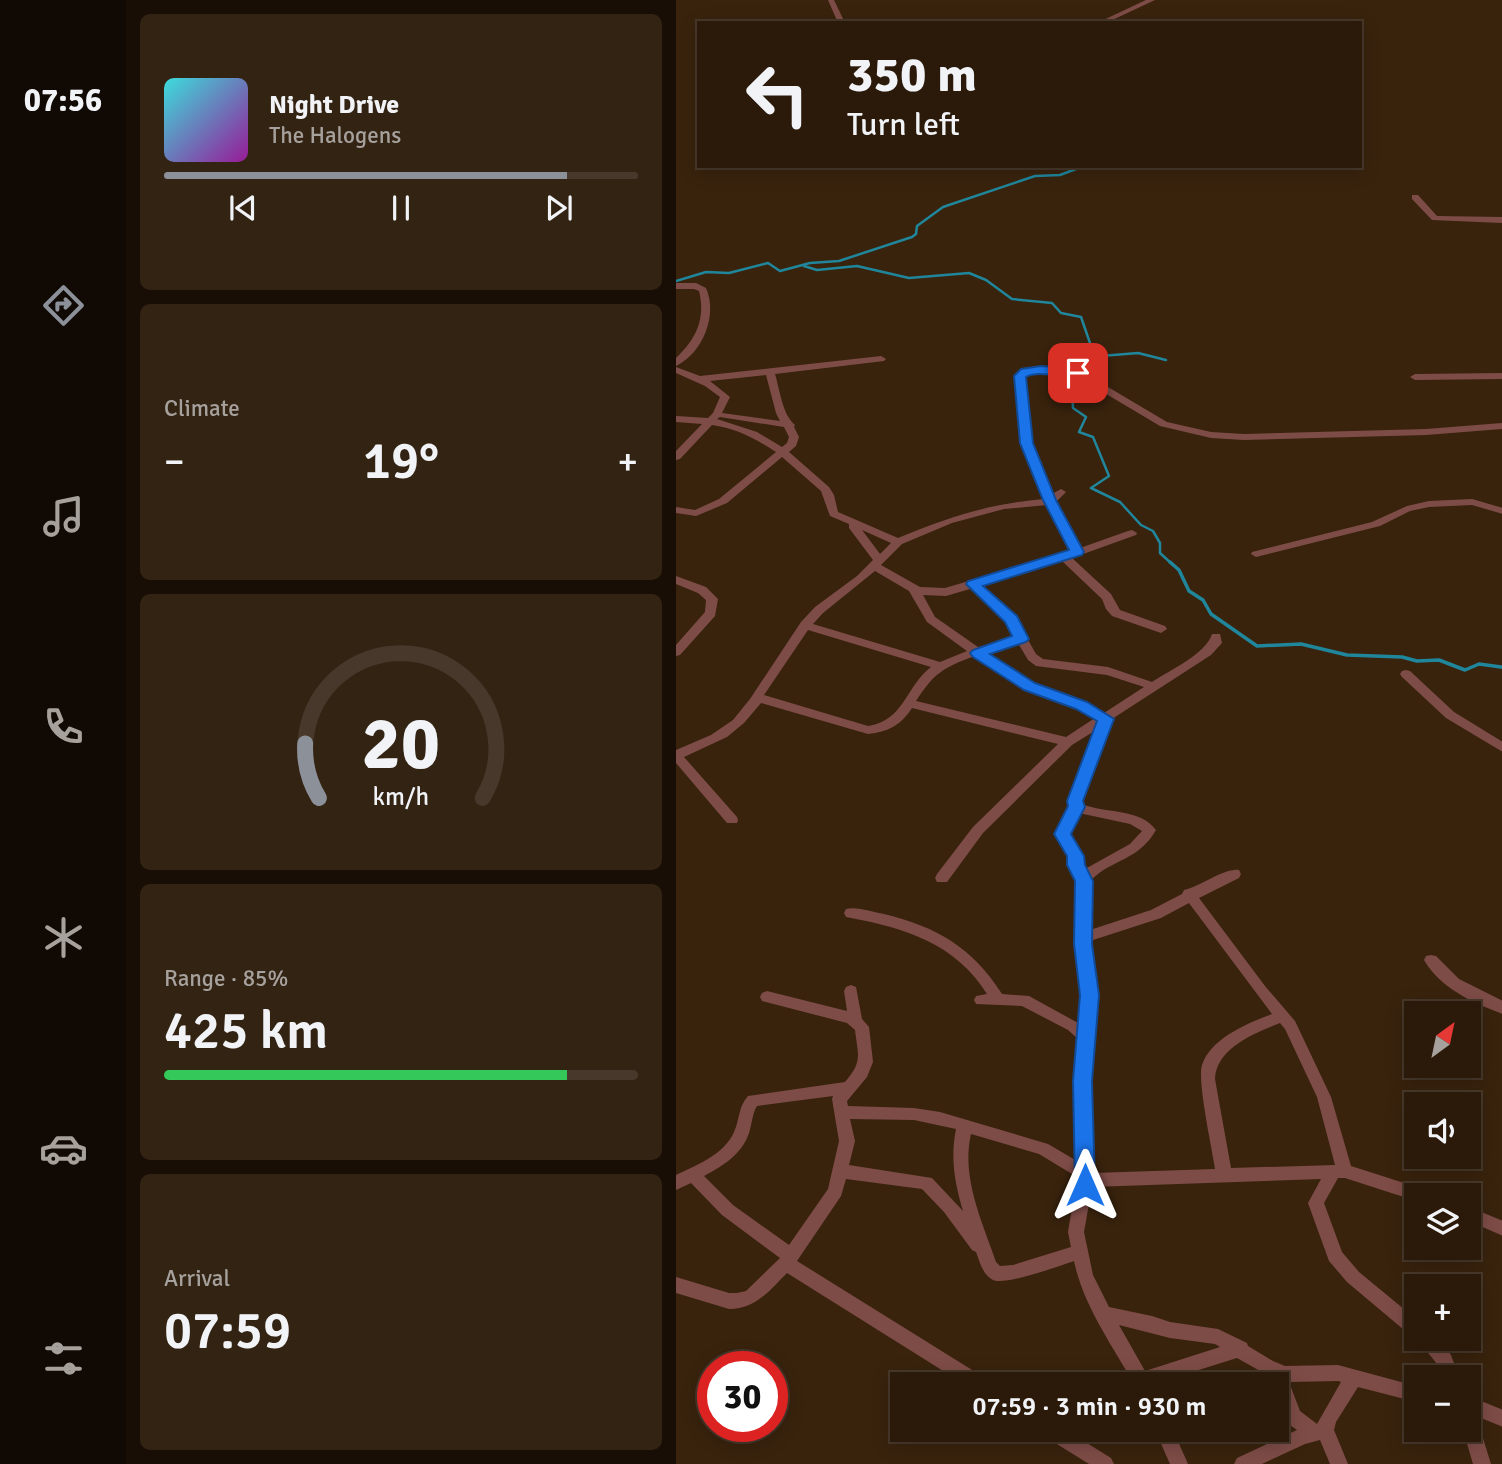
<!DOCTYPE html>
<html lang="en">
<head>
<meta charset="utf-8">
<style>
  :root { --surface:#2b1a0a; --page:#332313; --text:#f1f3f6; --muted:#a6a19c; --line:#47382b; --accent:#8c9099 }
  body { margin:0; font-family:Signika,sans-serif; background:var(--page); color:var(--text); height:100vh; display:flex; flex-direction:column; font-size:26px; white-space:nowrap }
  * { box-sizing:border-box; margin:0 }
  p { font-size:23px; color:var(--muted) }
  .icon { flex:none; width:38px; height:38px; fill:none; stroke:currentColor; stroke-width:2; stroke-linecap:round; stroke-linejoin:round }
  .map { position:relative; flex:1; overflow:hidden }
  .side { display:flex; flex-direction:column; gap:14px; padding:14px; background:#180e06; width:550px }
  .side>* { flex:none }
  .banner { position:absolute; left:21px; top:21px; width:665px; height:147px; border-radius:0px; box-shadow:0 4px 18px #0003,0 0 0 2px var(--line); background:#2b1a0a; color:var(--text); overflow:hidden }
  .needle { width:46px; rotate:33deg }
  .controls { position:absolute; left:728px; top:1001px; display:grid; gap:14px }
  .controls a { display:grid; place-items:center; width:77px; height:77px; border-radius:0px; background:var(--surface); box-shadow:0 4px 18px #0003,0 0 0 2px var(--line); font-size:35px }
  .speed { position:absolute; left:21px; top:1351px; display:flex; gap:14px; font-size:35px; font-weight:700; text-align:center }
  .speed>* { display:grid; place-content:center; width:91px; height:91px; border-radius:50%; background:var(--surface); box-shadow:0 4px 18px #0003,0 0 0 2px var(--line); line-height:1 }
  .speed .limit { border:10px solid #d22; background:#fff; color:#111 }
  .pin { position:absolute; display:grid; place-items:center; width:60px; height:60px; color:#fff; margin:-30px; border-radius:14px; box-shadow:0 4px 10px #0006 }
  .me { position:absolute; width:77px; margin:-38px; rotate:0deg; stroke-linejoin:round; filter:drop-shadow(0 0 5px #0008) }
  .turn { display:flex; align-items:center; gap:24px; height:147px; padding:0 35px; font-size:32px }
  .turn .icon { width:91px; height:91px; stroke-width:2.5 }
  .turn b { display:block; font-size:49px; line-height:60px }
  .big { font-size:52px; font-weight:600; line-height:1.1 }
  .side .widget { flex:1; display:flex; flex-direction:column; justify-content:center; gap:10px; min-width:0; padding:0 24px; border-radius:10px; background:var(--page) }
  .side .dial { align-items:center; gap:0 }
  .dial svg { height:182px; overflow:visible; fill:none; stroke:var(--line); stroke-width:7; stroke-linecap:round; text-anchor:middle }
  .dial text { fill:var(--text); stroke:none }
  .song { display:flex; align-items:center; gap:21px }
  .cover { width:84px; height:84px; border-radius:10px; background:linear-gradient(135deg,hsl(180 70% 55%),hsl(300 70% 35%)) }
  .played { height:7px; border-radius:4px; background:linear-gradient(90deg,var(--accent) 85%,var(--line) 85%) }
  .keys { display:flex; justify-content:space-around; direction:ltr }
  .heat { display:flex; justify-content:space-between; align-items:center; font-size:38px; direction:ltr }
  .charge { height:10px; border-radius:5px; background:linear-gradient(90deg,#34c759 85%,var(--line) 0) }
  .trip { position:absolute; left:214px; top:1372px; width:399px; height:70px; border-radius:0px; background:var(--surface); box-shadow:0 4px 18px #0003,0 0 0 2px var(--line); font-weight:600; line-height:70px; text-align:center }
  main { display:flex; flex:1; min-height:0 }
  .dock { display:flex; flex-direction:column; width:126px; justify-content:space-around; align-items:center; background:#110a04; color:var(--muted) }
  .dock .icon { width:49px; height:49px }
  .dock .current { color:var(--accent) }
  .dock b { font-size:32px; color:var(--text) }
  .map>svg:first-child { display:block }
</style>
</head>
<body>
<main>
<nav class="dock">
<b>07:56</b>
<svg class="icon current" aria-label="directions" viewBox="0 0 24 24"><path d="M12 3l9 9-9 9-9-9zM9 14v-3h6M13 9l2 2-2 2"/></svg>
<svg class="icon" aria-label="music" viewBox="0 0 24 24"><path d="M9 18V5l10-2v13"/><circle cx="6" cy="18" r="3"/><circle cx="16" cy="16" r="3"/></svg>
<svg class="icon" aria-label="phone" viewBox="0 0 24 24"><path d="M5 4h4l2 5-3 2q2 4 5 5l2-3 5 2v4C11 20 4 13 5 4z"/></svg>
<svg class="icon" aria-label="climate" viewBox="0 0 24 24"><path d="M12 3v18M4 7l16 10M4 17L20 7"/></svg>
<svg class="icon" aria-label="car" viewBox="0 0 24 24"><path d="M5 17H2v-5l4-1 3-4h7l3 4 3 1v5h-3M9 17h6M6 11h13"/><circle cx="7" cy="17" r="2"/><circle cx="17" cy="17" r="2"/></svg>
<svg class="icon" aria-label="filters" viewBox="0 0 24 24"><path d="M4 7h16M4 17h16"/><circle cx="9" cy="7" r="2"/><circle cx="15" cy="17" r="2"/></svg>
</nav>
<section class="side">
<div class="widget">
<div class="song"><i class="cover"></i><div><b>Night Drive</b><p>The Halogens</p></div></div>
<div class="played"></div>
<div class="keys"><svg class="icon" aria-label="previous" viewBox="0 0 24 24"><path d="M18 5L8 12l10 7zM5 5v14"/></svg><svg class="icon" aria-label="pause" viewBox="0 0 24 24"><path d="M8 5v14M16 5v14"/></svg><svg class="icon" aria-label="next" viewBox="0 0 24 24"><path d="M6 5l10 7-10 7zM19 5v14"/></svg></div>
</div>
<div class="widget"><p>Climate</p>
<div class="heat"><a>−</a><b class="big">19°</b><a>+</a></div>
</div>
<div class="widget dial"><svg viewBox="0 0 100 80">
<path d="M14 69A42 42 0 1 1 86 69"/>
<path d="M14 69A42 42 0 0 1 8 45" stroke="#8c9099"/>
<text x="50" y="56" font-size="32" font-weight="700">20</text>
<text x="50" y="72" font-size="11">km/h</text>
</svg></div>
<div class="widget"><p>Range · 85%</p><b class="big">425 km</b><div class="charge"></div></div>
<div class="widget"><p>Arrival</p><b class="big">07:59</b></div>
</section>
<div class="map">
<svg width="827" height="1464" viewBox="0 0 827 1464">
  <rect width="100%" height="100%" fill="#39230d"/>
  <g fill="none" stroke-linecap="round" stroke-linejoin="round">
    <g stroke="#20869c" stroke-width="2.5">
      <path d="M 128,266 L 141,270 L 181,266 L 233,278 L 293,273 L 310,280 L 336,299 L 376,303 L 385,313 L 405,317 L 415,346 L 425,356"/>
      <path d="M 0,281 L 30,272 L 53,273 L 92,263 L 104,271 L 134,263 L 163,261 L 236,237 L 240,234 L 241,226 L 267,207 L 359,176 L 384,175 L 408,166"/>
      <path d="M 490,360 L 462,353 L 425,356 L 415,376 L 396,391 L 397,408 L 410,417 L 403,432 L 417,437 L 433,476 L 415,488 L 444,502 L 465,525 L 477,531 L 484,543 L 484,553 L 496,564"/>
    </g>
    <path stroke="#20869c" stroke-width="3.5" d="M 494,562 L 503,570 L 513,591 L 527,600 L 535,614 L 581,646 L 625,644 L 671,655 L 726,657 L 741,661 L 763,660 L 789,670 L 803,664 L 825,667"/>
    <g fill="#7e4c47" fill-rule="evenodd">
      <path d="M 152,0 L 158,0 L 169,23 L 162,23 Z"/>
      <path d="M 470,0 L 479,0 L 430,23 L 421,23 Z"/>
      <path d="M 736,195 L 742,195 L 761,216 L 827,217 L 827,223 L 756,220 L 736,199 Z"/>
      <path d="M 0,283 L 20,283 L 30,288 C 42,315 27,353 0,366 L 0,358 C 20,339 30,319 23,291 L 18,289 L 0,289 Z"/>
      <path d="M 205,356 L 210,359 L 208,361 L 99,374 C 104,390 106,414 119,425 L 118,427 L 123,437 L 120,446 L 113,452 L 153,487 L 158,495 L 162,512 L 222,538 C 273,517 312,504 368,499 L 345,443 L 339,376 L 347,370 L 365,366 L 405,371 L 491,422 L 535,432 L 568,434 L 750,429 L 827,423 L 827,429 L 750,435 L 568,440 L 535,438 L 484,426 L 400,376 L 365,372 L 349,377 L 355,443 L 376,494 L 385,489 L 390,492 L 380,502 L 404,548 L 452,531 L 456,530 L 461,533 L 460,535 L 396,558 L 435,594 L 444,610 L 489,626 L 491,629 L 485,633 L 436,616 L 430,609 L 426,599 L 386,561 L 304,586 L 339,617 L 360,654 L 367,659 L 432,667 L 476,682 C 494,670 530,654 536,634 L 544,634 L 546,643 L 535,655 L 436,719 L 405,801 L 406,804 C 430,814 464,808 480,830 C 462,861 438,858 415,880 L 414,930 L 475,910 L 506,894 L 508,890 C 524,887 548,868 563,870 L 565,874 L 563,878 L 523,898 L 589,986 L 619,1021 L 655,1097 L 675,1166 L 750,1190 L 752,1195 L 740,1195 L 740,1201 L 669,1178 L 662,1178 L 648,1203 L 666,1252 L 683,1272 L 740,1319 L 740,1337 L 734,1335 L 671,1282 L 653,1261 L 632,1203 L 645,1179 L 416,1187 L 408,1232 L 417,1275 L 433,1307 L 476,1316 L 494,1322 L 542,1329 L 571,1343 L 572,1346 L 597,1361 L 609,1366 L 662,1365 L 740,1386 L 740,1402 L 682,1387 L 660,1422 L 658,1430 L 672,1464 L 654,1464 L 644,1440 L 629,1444 L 586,1464 L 558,1464 L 561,1458 L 621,1430 L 611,1423 L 600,1395 L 600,1384 L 596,1384 L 593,1376 L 561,1358 L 478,1384 L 458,1384 C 436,1345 407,1305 398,1261 C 383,1266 328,1286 317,1280 C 306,1274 304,1262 300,1252 L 296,1250 L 268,1212 L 246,1189 L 170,1179 L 165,1196 L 121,1261 L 309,1378 L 311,1384 L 288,1384 L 111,1273 C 94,1290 80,1309 53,1309 L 0,1293 L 0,1277 L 53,1293 L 61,1293 L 70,1291 L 104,1258 L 46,1215 L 15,1183 L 0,1190 L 0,1175 C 19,1166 49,1154 58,1132 C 64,1119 62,1107 72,1096 L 169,1082 C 187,1061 182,1056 179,1030 L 171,1023 L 86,1001 L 84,997 L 86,993 L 91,991 L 171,1011 L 168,991 L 170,987 L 175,985 L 180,987 L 186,1019 L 193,1027 L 197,1062 L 191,1077 L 171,1101 L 172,1106 L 238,1108 L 264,1112 L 372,1144 L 401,1161 L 401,1111 L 399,1081 L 403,1040 L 392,1030 L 346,1006 L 300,1004 L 298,1000 L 300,996 L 311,994 C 280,944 229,928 175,918 L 170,917 L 168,913 L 170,909 C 181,906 196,912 208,914 C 261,927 296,947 326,994 L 353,996 L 404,1024 L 407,995 L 400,944 L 401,882 L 393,865 L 392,856 L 381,834 L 388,815 L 394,806 L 393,801 L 420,730 L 396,745 L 307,833 L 271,882 L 261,882 L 259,878 L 261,874 L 297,827 L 382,744 L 236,708 C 225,725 212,732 192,734 L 85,703 L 68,723 L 51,737 L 8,757 L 61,817 L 62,820 L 61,823 L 51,823 L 0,763 L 0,750 L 35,735 L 57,720 L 74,699 L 125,622 L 139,607 L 181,576 L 197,560 L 173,528 L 173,524 L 154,516 L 145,491 L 106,457 L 51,503 L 20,516 L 0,513 L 0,507 L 19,510 L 43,499 L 100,452 C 80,439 60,428 36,425 L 4,459 L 0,460 L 0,451 L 26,424 L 0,422 L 0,416 L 32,418 L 37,413 L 44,397 L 29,386 L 0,373 L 0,367 L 24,376 ZM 90,375 L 100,413 L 104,421 L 46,413 L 54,397 L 34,381 ZM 44,417 L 108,427 L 113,437 L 111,443 L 106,447 L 81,432 L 41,419 ZM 371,505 L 395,551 L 269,588 L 244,587 L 205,565 L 226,544 L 276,523 L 328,509 ZM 186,530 L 215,543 L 204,554 ZM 199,571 L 233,591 L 251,622 L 291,651 L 264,662 L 137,624 L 147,613 ZM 294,589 L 331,622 L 339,637 L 302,647 L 259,617 L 247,595 L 270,596 ZM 132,630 L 255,667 C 230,686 228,721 192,726 L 88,695 ZM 342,643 L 352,660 L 360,666 L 431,675 L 468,687 L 428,713 L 409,702 L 357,684 L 309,653 ZM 299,656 L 349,690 L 401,708 L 419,718 L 390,737 L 240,701 C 258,673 268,667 299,656 ZM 403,813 L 454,824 L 466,831 L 454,844 L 409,869 L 406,856 L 393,834 ZM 513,903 L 596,1014 C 572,1023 535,1038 526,1065 C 521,1081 536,1148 539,1169 L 417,1173 L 417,1111 L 413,1081 L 421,995 L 414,941 L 485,918 ZM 604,1023 L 609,1029 L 641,1097 L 659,1165 L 555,1168 L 539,1079 C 540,1048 579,1033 604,1023 ZM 157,1096 L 156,1099 L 163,1141 L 152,1189 L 113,1245 L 57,1205 L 28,1176 C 47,1166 66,1154 73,1133 C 76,1124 76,1114 81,1106 ZM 174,1119 L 238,1120 L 280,1129 C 274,1158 279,1184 287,1211 L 256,1178 L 173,1165 L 179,1141 ZM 295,1134 L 363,1154 L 401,1177 L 392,1232 L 395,1247 L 337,1265 L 324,1266 L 320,1262 C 306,1221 285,1178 295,1134 ZM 443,1325 L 494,1338 L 539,1344 L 544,1347 L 469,1371 ZM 662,1381 L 665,1382 L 641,1424 L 624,1411 L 613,1382 Z"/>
      <path d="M 827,373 L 827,379 L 739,380 L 734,377 L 739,374 Z"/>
      <path d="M 796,499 L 827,508 L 827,514 L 796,505 L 753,507 L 734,511 L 704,526 L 580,557 L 575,554 L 576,552 L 696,522 L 731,506 L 753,501 Z"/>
      <path d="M 0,576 L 30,587 L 42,599 L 39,616 L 4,655 L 0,656 L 0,645 L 29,612 L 30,600 L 22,593 L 0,584 Z"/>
      <path d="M 730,670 L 734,671 L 778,712 L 827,742 L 827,752 L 770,718 L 726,677 L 724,674 L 726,671 Z"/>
      <path d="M 755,955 L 760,956 L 783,979 L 827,1001 L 827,1014 C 797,1003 764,988 748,960 L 750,956 Z"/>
      <path d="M 793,1207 L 827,1221 L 827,1236 L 793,1221 Z"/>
      <path d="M 743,1339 L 762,1339 L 775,1355 L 783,1377 L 767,1377 C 763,1361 749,1353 743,1339 Z"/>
      <path d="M 793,1396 L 827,1410 L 827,1427 L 800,1416 L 815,1464 L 797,1464 L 787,1430 L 793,1430 Z"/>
      <path d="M 365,1430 L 390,1430 L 435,1458 L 438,1464 L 413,1464 L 368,1436 Z"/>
      <path d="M 479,1430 L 497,1430 L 512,1464 L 494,1464 Z"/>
    </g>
  </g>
  <path fill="#1a73e8" stroke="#114b97" stroke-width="2" d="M 365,366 L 402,369 L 408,373 C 394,384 368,368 350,377 L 357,443 L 380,500 L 408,552 L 406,555 L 307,586 L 341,616 L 353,639 L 350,642 L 314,654 L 359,683 L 411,702 L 438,719 L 407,801 L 409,807 L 395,834 L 408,856 L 409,865 L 417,881 L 416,944 L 423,995 L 416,1081 L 419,1185 L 416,1192 L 409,1194 L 402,1192 L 399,1185 L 397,1081 L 404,995 L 398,944 L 399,881 L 391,865 L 391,856 L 378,834 L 392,806 L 391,801 L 421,721 L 400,709 L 348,690 L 297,657 L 294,653 L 297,650 L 336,636 L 329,622 L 290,584 L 292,581 L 393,550 L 367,500 L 344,443 L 338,376 L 345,369 Z"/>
</svg>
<div class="controls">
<a><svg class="needle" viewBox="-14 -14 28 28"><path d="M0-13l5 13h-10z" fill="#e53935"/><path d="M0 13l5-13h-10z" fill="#a6a19c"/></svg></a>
<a><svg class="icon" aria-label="sound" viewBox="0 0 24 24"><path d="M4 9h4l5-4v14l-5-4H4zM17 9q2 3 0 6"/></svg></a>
<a><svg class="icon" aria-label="layers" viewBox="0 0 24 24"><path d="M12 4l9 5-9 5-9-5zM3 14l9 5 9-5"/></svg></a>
<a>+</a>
<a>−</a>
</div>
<div class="speed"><div class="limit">30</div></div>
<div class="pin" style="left:402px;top:373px;background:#d93025"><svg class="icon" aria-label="arrive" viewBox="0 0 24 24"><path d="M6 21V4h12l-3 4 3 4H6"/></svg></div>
<svg class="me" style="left:409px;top:1185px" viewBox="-20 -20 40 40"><path d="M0-17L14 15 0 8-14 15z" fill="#1a73e8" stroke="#fff" stroke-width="4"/></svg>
<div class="trip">07:59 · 3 min · 930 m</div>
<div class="banner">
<div class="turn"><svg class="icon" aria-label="left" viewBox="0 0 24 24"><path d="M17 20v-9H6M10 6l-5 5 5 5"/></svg><div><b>350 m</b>Turn left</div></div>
</div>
</div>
</main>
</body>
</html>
